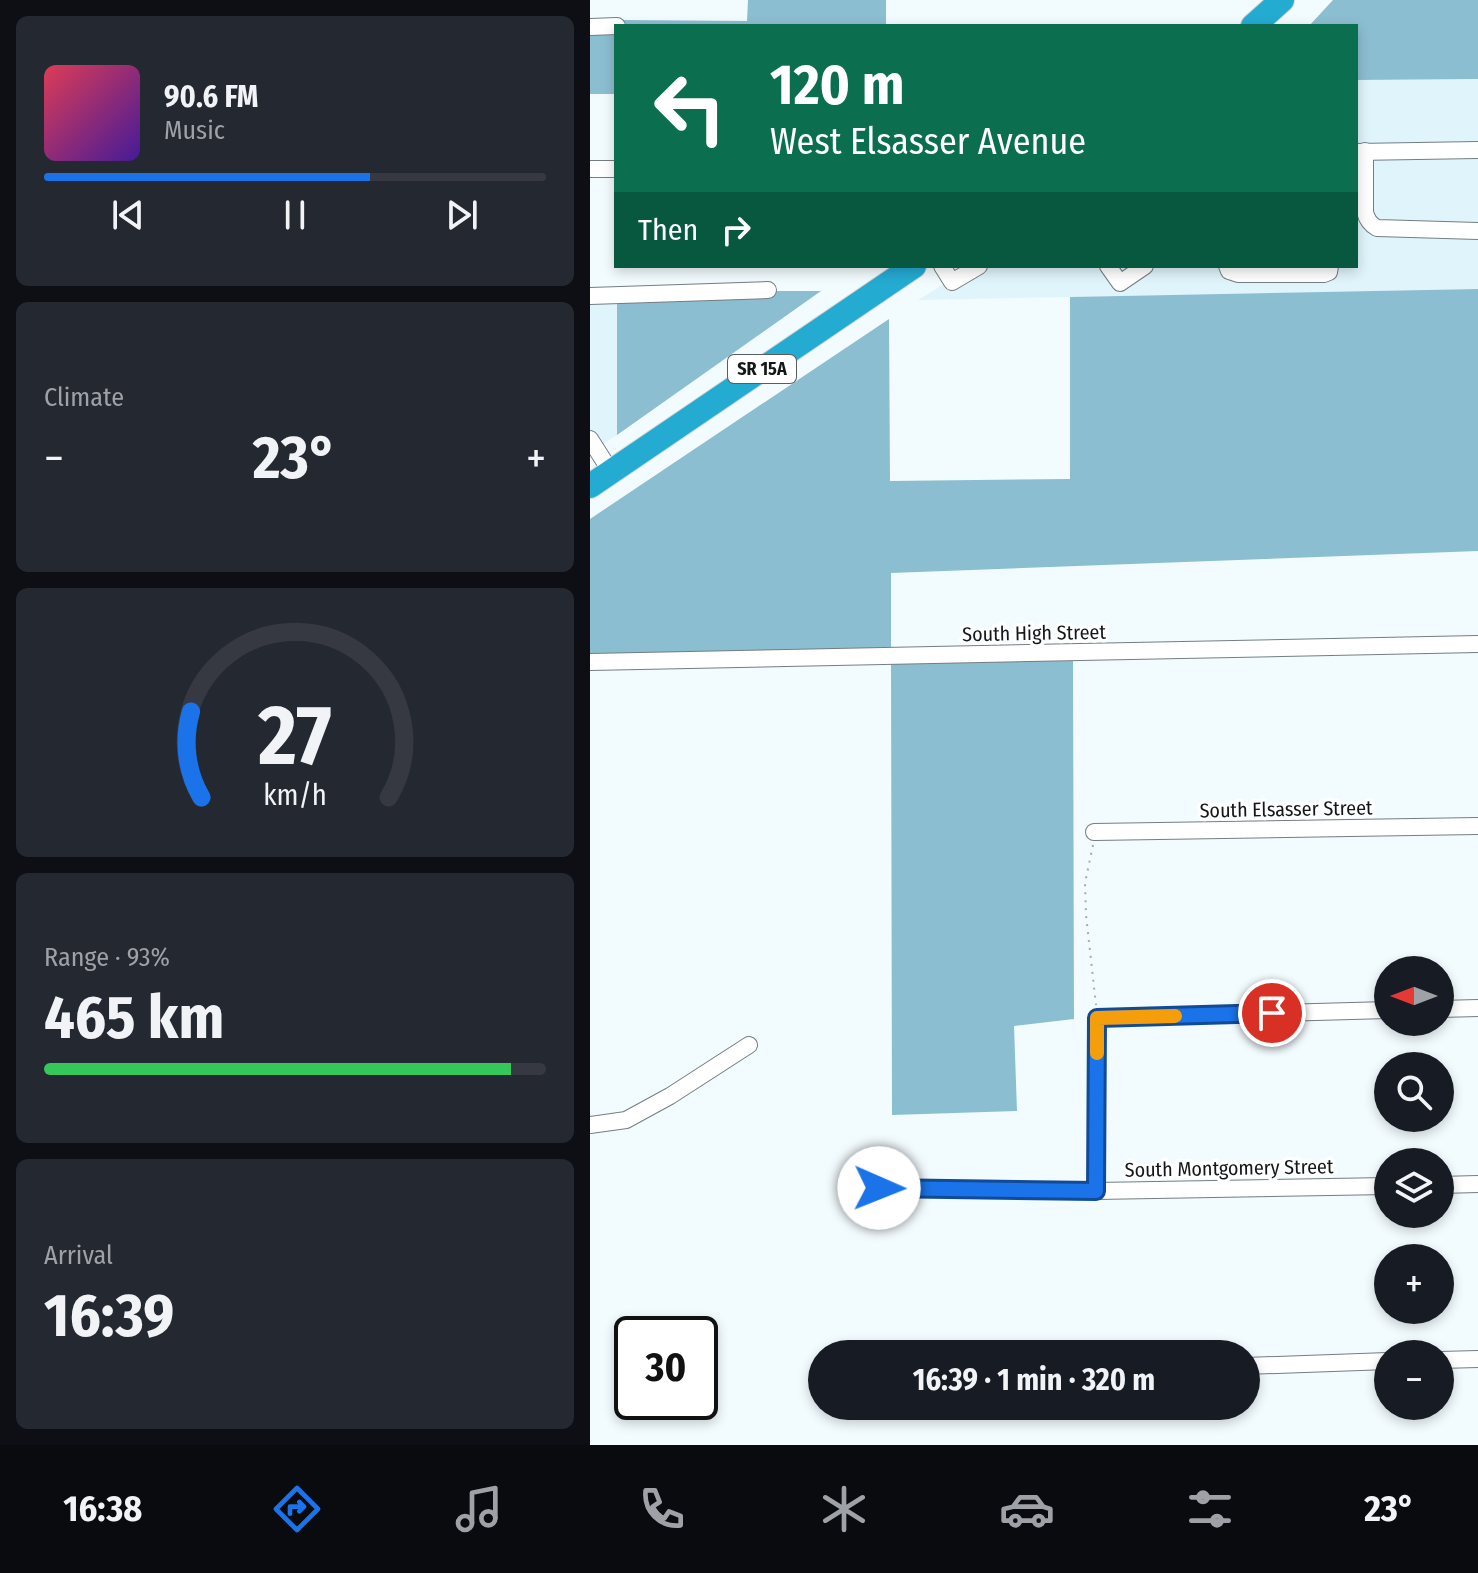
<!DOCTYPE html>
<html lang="en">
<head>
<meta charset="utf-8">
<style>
  :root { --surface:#171b24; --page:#242831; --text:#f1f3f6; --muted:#9ea1a6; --line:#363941; --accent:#1a73e8 }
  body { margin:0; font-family:"Fira Sans Condensed",sans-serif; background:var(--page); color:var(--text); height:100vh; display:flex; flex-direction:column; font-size:30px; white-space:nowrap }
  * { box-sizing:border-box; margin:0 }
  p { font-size:26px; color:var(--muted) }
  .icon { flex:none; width:44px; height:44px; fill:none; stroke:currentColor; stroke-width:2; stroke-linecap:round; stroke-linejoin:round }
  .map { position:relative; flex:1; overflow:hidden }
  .panel { display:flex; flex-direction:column; gap:16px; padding:16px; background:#0d0f14; width:590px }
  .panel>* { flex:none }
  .guide { position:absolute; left:24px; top:24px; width:744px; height:244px; border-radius:0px; box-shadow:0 4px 12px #0003; background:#0b6e4f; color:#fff; overflow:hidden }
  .needle { width:52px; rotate:270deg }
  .buttons { position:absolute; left:784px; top:956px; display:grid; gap:16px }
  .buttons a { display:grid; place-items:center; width:80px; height:80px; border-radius:50%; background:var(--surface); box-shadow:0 4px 12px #0003; font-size:40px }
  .speed { position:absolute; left:24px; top:1316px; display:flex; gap:16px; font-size:40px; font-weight:700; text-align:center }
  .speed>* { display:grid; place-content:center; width:104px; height:104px; border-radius:50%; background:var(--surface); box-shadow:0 4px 12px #0003; line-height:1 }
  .speed .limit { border:4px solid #111; border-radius:12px; background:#fff; color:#111 }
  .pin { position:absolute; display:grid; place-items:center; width:68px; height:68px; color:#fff; margin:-34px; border:4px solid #fff; border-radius:50%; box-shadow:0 2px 8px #0007 }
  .me { position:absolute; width:88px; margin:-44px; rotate:91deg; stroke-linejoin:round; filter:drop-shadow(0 0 6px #0008) }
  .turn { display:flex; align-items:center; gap:28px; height:168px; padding:0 24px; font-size:36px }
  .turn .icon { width:104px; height:104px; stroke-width:2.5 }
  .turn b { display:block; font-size:56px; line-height:68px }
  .then { display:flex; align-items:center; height:76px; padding:0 24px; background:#0003; gap:16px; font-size:30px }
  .big { font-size:60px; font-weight:700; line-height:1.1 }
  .panel .card { flex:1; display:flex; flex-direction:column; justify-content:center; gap:12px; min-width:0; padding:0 28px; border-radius:12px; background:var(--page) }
  .panel .dial { align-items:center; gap:0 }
  .dial svg { height:208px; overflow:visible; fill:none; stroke:var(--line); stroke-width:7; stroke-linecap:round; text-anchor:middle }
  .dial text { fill:var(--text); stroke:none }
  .song { display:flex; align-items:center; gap:24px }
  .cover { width:96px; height:96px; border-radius:12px; background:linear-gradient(135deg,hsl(350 70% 55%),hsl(260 70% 35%)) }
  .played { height:8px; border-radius:4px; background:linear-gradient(90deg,var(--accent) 65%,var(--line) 65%) }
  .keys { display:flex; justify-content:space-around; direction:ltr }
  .heat { display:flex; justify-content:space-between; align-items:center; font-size:44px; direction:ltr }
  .charge { height:12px; border-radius:6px; background:linear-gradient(90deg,#34c759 93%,var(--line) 0) }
  .trip { position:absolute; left:218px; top:1340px; width:452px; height:80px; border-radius:40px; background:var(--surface); box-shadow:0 4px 12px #0003; font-weight:700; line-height:80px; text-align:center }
  .dock { display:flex; height:128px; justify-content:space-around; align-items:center; background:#090b0e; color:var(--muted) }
  .dock .icon { width:56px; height:56px }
  .dock .selected { color:var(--accent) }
  .dock b { font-size:36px; color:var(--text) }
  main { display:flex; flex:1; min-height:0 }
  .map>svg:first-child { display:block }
</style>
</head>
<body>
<main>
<section class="panel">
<div class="card">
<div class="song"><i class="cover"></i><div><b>90.6 FM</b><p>Music</p></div></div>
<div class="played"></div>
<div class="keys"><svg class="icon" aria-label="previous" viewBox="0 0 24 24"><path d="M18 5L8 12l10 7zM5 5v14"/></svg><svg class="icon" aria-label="pause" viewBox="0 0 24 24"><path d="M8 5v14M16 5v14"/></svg><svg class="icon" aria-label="next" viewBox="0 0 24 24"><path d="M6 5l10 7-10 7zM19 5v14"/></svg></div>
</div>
<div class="card"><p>Climate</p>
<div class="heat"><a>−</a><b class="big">23°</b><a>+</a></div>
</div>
<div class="card dial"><svg viewBox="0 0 100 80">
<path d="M14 69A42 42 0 1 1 86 69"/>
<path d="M14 69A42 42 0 0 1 10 36" stroke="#1a73e8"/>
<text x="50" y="56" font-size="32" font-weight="700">27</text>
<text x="50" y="72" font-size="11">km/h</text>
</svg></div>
<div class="card"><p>Range · 93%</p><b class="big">465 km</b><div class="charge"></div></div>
<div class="card"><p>Arrival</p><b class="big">16:39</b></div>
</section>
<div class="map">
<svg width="888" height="1445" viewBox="0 0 888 1445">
  <rect width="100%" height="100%" fill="#f2fbfe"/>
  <g fill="#e0f4fc">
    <path d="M 888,79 L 888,144 L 766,146 L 766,80 Z"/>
    <path d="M 888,156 L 888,289 L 328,300 L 384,266 L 766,266 L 766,158 Z"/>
    <path d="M 27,301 L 27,435 L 0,452 L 0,302 Z"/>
  </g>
  <g fill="#8cbed1">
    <path d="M 158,0 L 296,0 L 296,26 L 34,26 L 33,20 L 157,21 Z"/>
    <path d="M 743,0 L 888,0 L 888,79 L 766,80 L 766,26 L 719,26 Z"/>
    <path d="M 26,32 L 26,94 L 0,94 L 0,33 Z"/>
    <path d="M 888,289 L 888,551 L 301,573 L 301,649 L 0,656 L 0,519 L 299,319 L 300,481 L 480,479 L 480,297 Z"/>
    <path d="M 185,291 L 231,291 L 27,435 L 27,301 L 185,296 Z"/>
    <path d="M 483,658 L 484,1019 L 424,1026 L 427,1111 L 302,1115 L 301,661 Z"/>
  </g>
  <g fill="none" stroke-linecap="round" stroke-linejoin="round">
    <defs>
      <g id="minor">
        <path d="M 0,27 L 27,26"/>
        <path d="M 775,151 L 775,212 C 777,220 780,224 787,228 L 888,231"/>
        <path d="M 766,152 L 888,150"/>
        <path d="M 0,169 L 26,169"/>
        <path d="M 352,266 L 362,282 L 389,266"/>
        <path d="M 518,266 L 530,283 L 555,266"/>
        <path d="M 637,266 L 639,271 L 648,274 L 734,274 L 739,272 L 740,266"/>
        <path d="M 0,296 L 178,290"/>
        <path d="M 0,439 L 21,472"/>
        <path d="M 0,662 L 888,644"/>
        <path d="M 504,832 L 888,826"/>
        <path d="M 850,1009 L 888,1008"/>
        <path d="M 0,1125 L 36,1120 L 80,1096 L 159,1045"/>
        <path d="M 850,1185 L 888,1184"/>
        <path d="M 289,1188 L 506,1191 L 798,1186"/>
        <path d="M 506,1191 L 507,1018 L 798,1010"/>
        <path d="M 850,1360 L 888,1359"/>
        <path d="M 656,1366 L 798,1361"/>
      </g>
      <g id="highway">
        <path d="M 663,26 L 692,0"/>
        <path d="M 0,486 L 324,266"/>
      </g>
    </defs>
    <use href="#minor" stroke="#747e82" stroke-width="18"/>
    <use href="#highway" stroke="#d5d5d5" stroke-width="26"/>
    <path stroke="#a5acae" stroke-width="2" stroke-dasharray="2 6" stroke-linecap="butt" d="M 503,845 L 495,883 L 496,915 L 506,1005"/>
    <use href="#minor" stroke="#fff" stroke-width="16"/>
    <use href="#highway" stroke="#24abd2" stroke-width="24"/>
  </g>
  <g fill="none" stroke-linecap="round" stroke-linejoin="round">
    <defs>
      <path id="route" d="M 289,1188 L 506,1191 L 507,1018 L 682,1013"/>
    </defs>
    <use href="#route" stroke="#114b97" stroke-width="20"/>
    <use href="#route" stroke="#1a73e8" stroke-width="14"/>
    <path stroke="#f59e0b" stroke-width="14" d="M 507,1053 L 507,1018 L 585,1016"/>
  </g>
  <g text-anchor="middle" stroke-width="7" stroke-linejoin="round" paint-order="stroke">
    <rect fill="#fff" stroke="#5a5d5d" stroke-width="2" x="138" y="355" width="68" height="28" rx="6"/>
    <g font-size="18" font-weight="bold" fill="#131718">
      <text x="172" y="375">SR 15A</text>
    </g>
    <g font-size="20" fill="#131718" stroke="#fff">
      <text transform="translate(444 633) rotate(-1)" y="7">South High Street</text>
      <text transform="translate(696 809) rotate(-1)" y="7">South Elsasser Street</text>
      <text transform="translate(639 1168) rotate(-1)" y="7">South Montgomery Street</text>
    </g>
  </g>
</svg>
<div class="buttons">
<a><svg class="needle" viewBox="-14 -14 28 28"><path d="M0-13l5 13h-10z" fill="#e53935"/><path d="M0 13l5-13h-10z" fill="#9ea1a6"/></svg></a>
<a><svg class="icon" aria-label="search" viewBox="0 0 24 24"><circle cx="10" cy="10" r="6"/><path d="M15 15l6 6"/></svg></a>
<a><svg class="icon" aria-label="layers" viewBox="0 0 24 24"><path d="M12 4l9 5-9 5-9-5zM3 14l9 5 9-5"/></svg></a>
<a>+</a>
<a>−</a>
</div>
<div class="speed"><div class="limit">30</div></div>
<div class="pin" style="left:682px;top:1013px;background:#d93025"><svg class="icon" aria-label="arrive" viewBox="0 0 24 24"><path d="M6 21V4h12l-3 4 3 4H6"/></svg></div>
<svg class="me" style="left:289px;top:1188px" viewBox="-20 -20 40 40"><circle r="19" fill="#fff"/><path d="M0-13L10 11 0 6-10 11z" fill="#1a73e8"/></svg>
<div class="trip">16:39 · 1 min · 320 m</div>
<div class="guide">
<div class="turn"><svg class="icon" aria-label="left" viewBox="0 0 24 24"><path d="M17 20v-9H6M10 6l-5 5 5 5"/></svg><div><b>120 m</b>West Elsasser Avenue</div></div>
<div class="then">Then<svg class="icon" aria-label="right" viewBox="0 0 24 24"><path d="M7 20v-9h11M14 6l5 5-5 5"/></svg></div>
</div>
</div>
</main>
<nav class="dock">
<b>16:38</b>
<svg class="icon selected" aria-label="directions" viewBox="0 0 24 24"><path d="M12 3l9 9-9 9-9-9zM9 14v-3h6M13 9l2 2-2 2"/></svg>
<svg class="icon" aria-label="music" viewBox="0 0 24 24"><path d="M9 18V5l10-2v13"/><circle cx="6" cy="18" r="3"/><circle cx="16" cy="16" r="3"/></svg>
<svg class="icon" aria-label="phone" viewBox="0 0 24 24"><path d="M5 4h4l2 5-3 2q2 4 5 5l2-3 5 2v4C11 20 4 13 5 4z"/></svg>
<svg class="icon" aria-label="climate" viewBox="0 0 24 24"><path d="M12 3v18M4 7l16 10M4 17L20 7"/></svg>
<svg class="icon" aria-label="car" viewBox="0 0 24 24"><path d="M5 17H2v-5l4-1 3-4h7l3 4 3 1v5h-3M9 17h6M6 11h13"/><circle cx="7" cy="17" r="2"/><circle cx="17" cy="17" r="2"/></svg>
<svg class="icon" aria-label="filters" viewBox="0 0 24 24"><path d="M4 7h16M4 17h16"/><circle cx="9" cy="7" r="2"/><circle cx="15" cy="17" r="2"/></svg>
<b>23°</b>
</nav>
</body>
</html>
